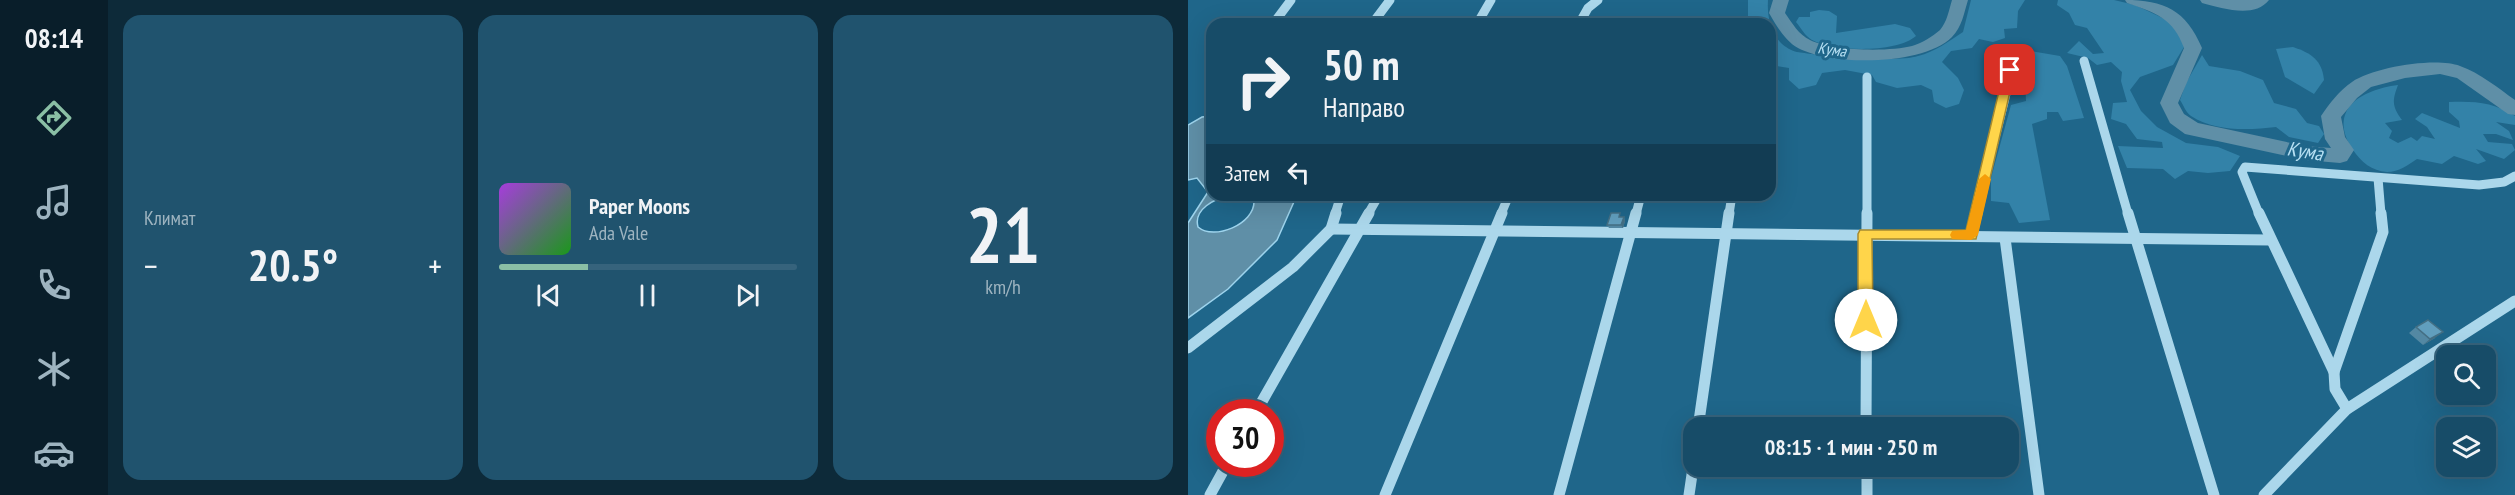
<!DOCTYPE html>
<html lang="ru">
<head>
<meta charset="utf-8">
<style>
  :root { --surface:#174c68; --page:#20536e; --text:#f1f3f6; --muted:#9eb4c0; --line:#36637c; --accent:#8abfa5 }
  body { margin:0; font-family:"PT Sans Narrow",sans-serif; background:var(--page); color:var(--text); height:100vh; display:flex; flex-direction:column; font-size:22px; white-space:nowrap }
  * { box-sizing:border-box; margin:0 }
  p { font-size:20px; color:var(--muted) }
  .icon { flex:none; width:33px; height:33px; fill:none; stroke:currentColor; stroke-width:2; stroke-linecap:round; stroke-linejoin:round }
  .map { position:relative; flex:1; overflow:hidden }
  .panel { display:flex; flex-direction:column; gap:15px; padding:15px; background:#0d2a39; width:1080px }
  .panel>* { flex:none }
  .banner { position:absolute; left:18px; top:18px; width:570px; height:183px; border-radius:18px; box-shadow:0 6px 24px #0002,0 0 0 2px var(--line); background:#174c68; color:var(--text); overflow:hidden }
  .buttons { position:absolute; left:1248px; top:345px; display:grid; gap:12px }
  .buttons a { display:grid; place-items:center; width:60px; height:60px; border-radius:12px; background:var(--surface); box-shadow:0 6px 24px #0002,0 0 0 2px var(--line); font-size:30px }
  .speed { position:absolute; left:18px; top:399px; display:flex; gap:12px; font-size:30px; font-weight:700; text-align:center }
  .speed>* { display:grid; place-content:center; width:78px; height:78px; border-radius:50%; background:var(--surface); box-shadow:0 6px 24px #0002,0 0 0 2px var(--line); line-height:1 }
  .speed .limit { border:9px solid #d22; background:#fff; color:#111 }
  .pin { position:absolute; display:grid; place-items:center; width:51px; height:51px; color:#fff; margin:-26px; border-radius:12px; box-shadow:0 3px 9px #0006 }
  .me { position:absolute; width:66px; margin:-33px; rotate:0deg; stroke-linejoin:round; filter:drop-shadow(0 0 4px #0008) }
  .turn { display:flex; align-items:center; gap:21px; height:126px; padding:0 18px; font-size:27px }
  .turn .icon { width:78px; height:78px; stroke-width:2.5 }
  .turn b { display:block; font-size:42px; line-height:51px }
  .then { display:flex; align-items:center; height:57px; padding:0 18px; background:#0003; gap:12px; font-size:22px }
  .big { font-size:45px; font-weight:700; line-height:1.1 }
  .panel .widget { flex:1; display:flex; flex-direction:column; justify-content:center; gap:9px; min-width:0; padding:0 21px; border-radius:18px; background:var(--page) }
  .panel .dial { align-items:center; gap:0 }
  .dial b { font-size:78px; line-height:1 }
  .song { display:flex; align-items:center; gap:18px }
  .cover { width:72px; height:72px; border-radius:9px; background:linear-gradient(135deg,hsl(280 70% 55%),hsl(120 70% 35%)) }
  .played { height:6px; border-radius:3px; background:linear-gradient(90deg,var(--accent) 30%,var(--line) 30%) }
  .keys { display:flex; justify-content:space-around; direction:ltr }
  .heat { display:flex; justify-content:space-between; align-items:center; font-size:33px; direction:ltr }
  .panel .tiles { flex:1; display:grid; gap:15px; grid-template-columns:repeat(3,1fr) }
  .trip { position:absolute; left:495px; top:417px; width:336px; height:60px; border-radius:18px; background:var(--surface); box-shadow:0 6px 24px #0002,0 0 0 2px var(--line); font-weight:700; line-height:60px; text-align:center }
  main { display:flex; flex:1; min-height:0 }
  .tabs { display:flex; flex-direction:column; width:108px; justify-content:space-around; align-items:center; background:#091e2a; color:var(--muted) }
  .tabs .icon { width:42px; height:42px }
  .tabs .active { color:var(--accent) }
  .tabs b { font-size:27px; color:var(--text) }
  .map>svg:first-child { display:block }
</style>
</head>
<body>
<main>
<nav class="tabs">
<b>08:14</b>
<svg class="icon active" aria-label="directions" viewBox="0 0 24 24"><path d="M12 3l9 9-9 9-9-9zM9 14v-3h6M13 9l2 2-2 2"/></svg>
<svg class="icon" aria-label="music" viewBox="0 0 24 24"><path d="M9 18V5l10-2v13"/><circle cx="6" cy="18" r="3"/><circle cx="16" cy="16" r="3"/></svg>
<svg class="icon" aria-label="phone" viewBox="0 0 24 24"><path d="M5 4h4l2 5-3 2q2 4 5 5l2-3 5 2v4C11 20 4 13 5 4z"/></svg>
<svg class="icon" aria-label="climate" viewBox="0 0 24 24"><path d="M12 3v18M4 7l16 10M4 17L20 7"/></svg>
<svg class="icon" aria-label="car" viewBox="0 0 24 24"><path d="M5 17H2v-5l4-1 3-4h7l3 4 3 1v5h-3M9 17h6M6 11h13"/><circle cx="7" cy="17" r="2"/><circle cx="17" cy="17" r="2"/></svg>
</nav>
<section class="panel">
<div class="tiles">
<div class="widget"><p>Климат</p>
<div class="heat"><a>−</a><b class="big">20.5°</b><a>+</a></div>
</div>
<div class="widget">
<div class="song"><i class="cover"></i><div><b>Paper Moons</b><p>Ada Vale</p></div></div>
<div class="played"></div>
<div class="keys"><svg class="icon" aria-label="previous" viewBox="0 0 24 24"><path d="M18 5L8 12l10 7zM5 5v14"/></svg><svg class="icon" aria-label="pause" viewBox="0 0 24 24"><path d="M8 5v14M16 5v14"/></svg><svg class="icon" aria-label="next" viewBox="0 0 24 24"><path d="M6 5l10 7-10 7zM19 5v14"/></svg></div>
</div>
<div class="widget dial"><b>21</b><p>km/h</p></div>
</div>
</section>
<div class="map">
<svg width="1327" height="495" viewBox="0 0 1327 495">
  <rect width="100%" height="100%" fill="#1f668a"/>
  <g fill="#3382a8">
    <path d="M 560,0 L 580,0 C 579,15 582,32 593,43 C 597,47 604,51 609,52 C 633,56 710,63 730,56 C 747,52 761,41 775,32 L 783,0 L 837,0 L 830,11 L 829,28 L 816,29 L 817,38 L 805,42 L 791,39 L 784,48 L 763,51 L 754,62 L 770,78 L 776,90 L 771,104 L 758,108 L 746,102 L 744,90 L 733,85 L 709,88 L 688,82 L 684,75 L 657,70 L 634,73 L 628,85 L 611,89 L 601,80 L 601,68 L 582,65 L 582,24 L 554,24 L 560,21 Z"/>
    <path d="M 870,0 L 926,0 L 947,5 L 981,21 L 990,30 L 996,47 L 985,65 L 952,77 L 942,90 L 953,111 L 969,127 L 998,143 L 1030,147 L 1052,156 L 1042,171 L 1020,173 L 1000,171 L 987,179 L 975,169 L 939,168 L 930,146 L 975,148 L 974,142 L 949,139 L 938,124 L 923,119 L 925,103 L 939,102 L 933,81 L 934,72 L 923,62 L 909,65 L 900,58 L 879,53 L 891,41 L 905,54 L 916,53 L 899,28 L 887,25 L 881,13 L 869,5 Z"/>
    <path d="M 631,10 L 641,11 L 649,16 L 648,33 L 707,24 L 722,28 L 728,36 C 709,53 646,52 624,40 C 617,36 613,28 608,22 L 611,17 L 622,17 L 622,12 Z"/>
    <path d="M 1105,47 C 1123,53 1134,60 1136,80 L 1126,94 L 1097,77 L 1088,49 Z"/>
    <path d="M 842,51 L 872,56 L 879,66 L 896,118 L 875,121 L 870,112 L 859,112 L 859,119 L 844,124 L 862,220 L 831,223 L 821,203 L 803,201 L 803,178 L 823,105 L 838,101 L 836,59 Z"/>
    <path d="M 1014,55 L 1021,66 L 1052,71 L 1075,80 L 1086,103 L 1108,109 L 1119,123 L 1131,126 L 1136,134 L 1130,143 L 1101,137 L 1088,127 C 1061,130 1027,132 1003,116 C 998,113 995,104 992,100 L 998,83 Z"/>
    <path d="M 1210,85 C 1204,101 1204,106 1214,120 L 1197,123 L 1204,131 L 1201,138 L 1210,143 L 1223,137 L 1229,141 L 1234,136 L 1247,139 L 1239,127 L 1227,119 L 1234,113 L 1272,128 L 1271,121 L 1261,112 L 1261,102 C 1286,101 1306,102 1327,116 L 1327,125 L 1308,122 L 1321,131 L 1325,140 L 1308,134 L 1295,134 L 1300,142 L 1324,144 L 1327,150 L 1316,159 L 1288,149 L 1298,161 L 1290,164 L 1266,156 L 1254,164 L 1229,159 C 1220,165 1211,172 1199,172 C 1184,171 1173,162 1165,150 C 1139,110 1172,90 1210,85 Z"/>
  </g>
  <path fill="#5f8fa7" stroke="#9ed4ed" stroke-width="1.5" d="M 24,116 L 24,195 L 41,195 C 27,199 5,209 10,227 C 26,241 67,224 66,201 L 59,195 L 109,195 L 89,240 L 40,289 L 0,318 L 0,223 L 20,192 L 9,178 L 0,180 L 0,125 L 14,117 Z"/>
  <g fill="none" stroke-linecap="round" stroke-linejoin="round">
    <g fill="#5f8fa7" fill-rule="evenodd">
      <path d="M 585,0 L 601,0 L 597,13 C 604,23 611,35 622,40 C 643,51 701,52 724,46 C 734,43 744,37 752,30 C 759,22 761,10 764,0 L 780,0 C 776,13 774,27 764,37 C 735,66 644,66 610,48 C 597,41 588,25 581,13 Z"/>
      <path d="M 937,0 C 976,0 998,10 1014,48 L 990,103 L 996,114 L 1010,123 L 1117,146 L 1143,148 L 1137,139 L 1133,116 C 1141,104 1152,90 1164,82 C 1186,67 1248,57 1272,66 C 1292,73 1310,88 1327,100 L 1327,115 L 1320,114 L 1269,78 L 1252,74 L 1217,78 L 1183,87 L 1169,98 L 1153,117 L 1157,137 L 1166,150 L 1159,161 L 1152,163 L 1117,160 L 997,134 L 982,123 L 972,103 L 996,48 C 985,18 968,13 939,3 Z"/>
      <path d="M 1012,0 L 1081,0 C 1066,19 1034,8 1014,3 Z"/>
    </g>
    <g stroke="#abd7eb" stroke-width="9">
      <path d="M 85,24 L 103,0"/>
      <path d="M 184,24 L 202,0"/>
      <path d="M 289,24 L 303,0"/>
      <path d="M 391,24 L 400,8 L 410,0"/>
      <path d="M 896,61 L 940,214"/>
      <path d="M 1190,178 L 1193,214"/>
      <path d="M 147,214 L 153,195"/>
      <path d="M 180,214 L 191,195"/>
      <path d="M 313,214 L 321,195"/>
      <path d="M 448,214 L 453,195"/>
      <path d="M 541,214 L 544,195"/>
      <path d="M 679,214 L 679,77"/>
      <path d="M 788,214 L 822,78 L 820,65 L 813,55"/>
      <path d="M 1071,214 L 1054,172 L 1057,167 L 1291,185 L 1316,182 L 1327,176"/>
    </g>
    <g stroke="#abd7eb" stroke-width="11">
      <path d="M 940,213 L 1026,495"/>
      <path d="M 1071,213 L 1146,372 L 1147,389 L 1159,409"/>
      <path d="M 143,229 L 1082,240"/>
      <path d="M 783,235 L 789,213"/>
      <path d="M 817,238 L 851,495"/>
      <path d="M 0,348 L 105,267 L 143,229 L 148,213"/>
      <path d="M 1146,372 L 1195,232 L 1193,213"/>
      <path d="M 68,412 L 181,213"/>
      <path d="M 510,428 L 541,213"/>
      <path d="M 678,428 L 679,213"/>
      <path d="M 679,466 L 679,495"/>
      <path d="M 22,495 L 39,464"/>
      <path d="M 197,495 L 314,213"/>
      <path d="M 371,495 L 448,213"/>
      <path d="M 501,495 L 506,461"/>
      <path d="M 1076,495 L 1159,409 L 1327,301"/>
    </g>
  </g>
  <g fill="#5388a3">
    <path d="M 433,217 L 436,217 L 437,221 L 435,228 L 421,228 L 419,225 Z"/>
    <path d="M 1228,327 L 1247,338 L 1235,345 L 1221,333 Z"/>
  </g>
  <g fill="#446f84">
    <path d="M 436,217 L 437,221 L 435,228 L 433,225 Z"/>
    <path d="M 1255,332 L 1247,338 L 1235,345 L 1242,339 Z"/>
  </g>
  <g fill="#619ebd" stroke="#446f84" stroke-width="1.5">
    <path d="M 423,213 L 432,213 L 431,217 L 436,217 L 433,225 L 419,225 Z"/>
    <path d="M 1240,320 L 1255,332 L 1242,339 L 1228,327 Z"/>
  </g>
  <path fill="#ffd54a" stroke="#a68a30" stroke-width="1.5" d="M 822,66 L 827,70 L 788,239 L 684,239 L 685,320 L 683,324 L 678,326 L 672,324 L 670,320 L 670,234 L 672,230 L 778,230 L 816,70 Z"/>
  <path fill="#f59e0b" d="M 797,174 L 803,179 L 790,235 L 783,240 L 764,239 L 762,235 L 764,231 L 778,230 L 791,179 Z"/>
  <g text-anchor="middle" stroke-width="6" stroke-linejoin="round" paint-order="stroke">
    <g font-size="16" font-style="italic" fill="#b7e0f3" stroke="#1f668a">
      <text transform="translate(644 49) rotate(8)" y="6">Кума</text>
    </g>
    <g font-size="20" font-style="italic" fill="#b7e0f3" stroke="#1f668a">
      <text transform="translate(1117 151) rotate(9)" y="7">Кума</text>
    </g>
  </g>
</svg>
<div class="buttons">
<a><svg class="icon" aria-label="search" viewBox="0 0 24 24"><circle cx="10" cy="10" r="6"/><path d="M15 15l6 6"/></svg></a>
<a><svg class="icon" aria-label="layers" viewBox="0 0 24 24"><path d="M12 4l9 5-9 5-9-5zM3 14l9 5 9-5"/></svg></a>
</div>
<div class="speed"><div class="limit">30</div></div>
<div class="pin" style="left:822px;top:70px;background:#d93025"><svg class="icon" aria-label="arrive" viewBox="0 0 24 24"><path d="M6 21V4h12l-3 4 3 4H6"/></svg></div>
<svg class="me" style="left:678px;top:320px" viewBox="-20 -20 40 40"><circle r="19" fill="#fff"/><path d="M0-13L10 11 0 6-10 11z" fill="#ffd54a"/></svg>
<div class="trip">08:15 · 1 мин · 250 m</div>
<div class="banner">
<div class="turn"><svg class="icon" aria-label="right" viewBox="0 0 24 24"><path d="M7 20v-9h11M14 6l5 5-5 5"/></svg><div><b>50 m</b>Направо</div></div>
<div class="then">Затем<svg class="icon" aria-label="left" viewBox="0 0 24 24"><path d="M17 20v-9H6M10 6l-5 5 5 5"/></svg></div>
</div>
</div>
</main>
</body>
</html>
